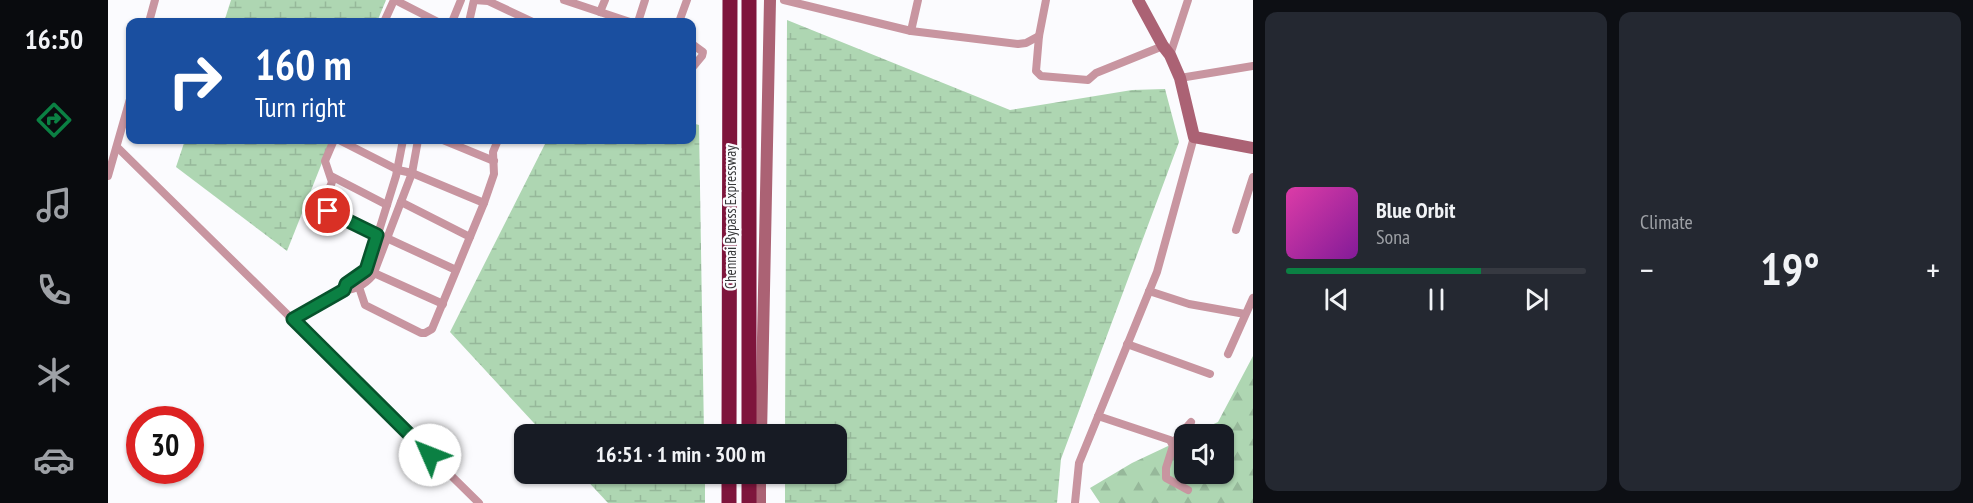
<!DOCTYPE html>
<html lang="en">
<head>
<meta charset="utf-8">
<style>
  :root { --surface:#171b24; --page:#242831; --text:#f1f3f6; --muted:#9ea1a6; --line:#363941; --accent:#0b8043 }
  body { margin:0; font-family:"PT Sans Narrow",sans-serif; background:var(--page); color:var(--text); height:100vh; display:flex; flex-direction:column; font-size:22px; white-space:nowrap }
  * { box-sizing:border-box; margin:0 }
  p { font-size:20px; color:var(--muted) }
  .icon { flex:none; width:33px; height:33px; fill:none; stroke:currentColor; stroke-width:2; stroke-linecap:round; stroke-linejoin:round }
  .map { position:relative; flex:1; overflow:hidden }
  .sheet { display:flex; flex-direction:column; gap:12px; padding:12px; background:#0d0f14; width:720px }
  .sheet>* { flex:none }
  .top-card { position:absolute; left:18px; top:18px; width:570px; height:126px; border-radius:12px; box-shadow:0 2px 4px #0004; background:#1a4fa0; color:#fff; overflow:hidden }
  .buttons { position:absolute; left:1066px; top:424px; display:grid; gap:12px }
  .buttons a { display:grid; place-items:center; width:60px; height:60px; border-radius:12px; background:var(--surface); box-shadow:0 2px 4px #0004; font-size:30px }
  .speed { position:absolute; left:18px; top:406px; display:flex; gap:12px; font-size:30px; font-weight:700; text-align:center }
  .speed>* { display:grid; place-content:center; width:78px; height:78px; border-radius:50%; background:var(--surface); box-shadow:0 2px 4px #0004; line-height:1 }
  .speed .limit { border:9px solid #d22; background:#fff; color:#111 }
  .pin { position:absolute; display:grid; place-items:center; width:51px; height:51px; color:#fff; margin:-26px; border:3px solid #fff; border-radius:50%; box-shadow:0 2px 6px #0007 }
  .me { position:absolute; width:66px; margin:-33px; rotate:314deg; stroke-linejoin:round; filter:drop-shadow(0 0 4px #0008) }
  .turn { display:flex; align-items:center; gap:21px; height:126px; padding:0 30px; font-size:27px }
  .turn .icon { width:78px; height:78px; stroke-width:2.5 }
  .turn b { display:block; font-size:42px; line-height:51px }
  .big { font-size:45px; font-weight:800; line-height:1.1 }
  .sheet .widget { flex:1; display:flex; flex-direction:column; justify-content:center; gap:9px; min-width:0; padding:0 21px; border-radius:12px; background:var(--page) }
  .song { display:flex; align-items:center; gap:18px }
  .cover { width:72px; height:72px; border-radius:9px; background:linear-gradient(135deg,hsl(320 70% 55%),hsl(290 70% 35%)) }
  .played { height:6px; border-radius:3px; background:linear-gradient(90deg,var(--accent) 65%,var(--line) 65%) }
  .keys { display:flex; justify-content:space-around; direction:ltr }
  .heat { display:flex; justify-content:space-between; align-items:center; font-size:33px; direction:ltr }
  .sheet .tiles { flex:1; display:grid; gap:12px; grid-template-columns:repeat(2,1fr) }
  .trip { position:absolute; left:406px; top:424px; width:333px; height:60px; border-radius:12px; background:var(--surface); box-shadow:0 2px 4px #0004; font-weight:800; line-height:60px; text-align:center }
  main { display:flex; flex:1; min-height:0 }
  .menu { display:flex; flex-direction:column; width:108px; justify-content:space-around; align-items:center; background:#090b0e; color:var(--muted) }
  .menu .icon { width:42px; height:42px }
  .menu .current { color:var(--accent) }
  .menu b { font-size:27px; color:var(--text) }
  .map>svg:first-child { display:block }
</style>
</head>
<body>
<main>
<nav class="menu">
<b>16:50</b>
<svg class="icon current" aria-label="directions" viewBox="0 0 24 24"><path d="M12 3l9 9-9 9-9-9zM9 14v-3h6M13 9l2 2-2 2"/></svg>
<svg class="icon" aria-label="music" viewBox="0 0 24 24"><path d="M9 18V5l10-2v13"/><circle cx="6" cy="18" r="3"/><circle cx="16" cy="16" r="3"/></svg>
<svg class="icon" aria-label="phone" viewBox="0 0 24 24"><path d="M5 4h4l2 5-3 2q2 4 5 5l2-3 5 2v4C11 20 4 13 5 4z"/></svg>
<svg class="icon" aria-label="climate" viewBox="0 0 24 24"><path d="M12 3v18M4 7l16 10M4 17L20 7"/></svg>
<svg class="icon" aria-label="car" viewBox="0 0 24 24"><path d="M5 17H2v-5l4-1 3-4h7l3 4 3 1v5h-3M9 17h6M6 11h13"/><circle cx="7" cy="17" r="2"/><circle cx="17" cy="17" r="2"/></svg>
</nav>
<div class="map">
<svg width="1145" height="503" viewBox="0 0 1145 503">
  <defs>
    <pattern id="forest-firs" width="22" height="20" patternUnits="userSpaceOnUse" patternTransform="scale(1.5)"><rect width="22" height="20" fill="#aed6b2"/><path d="M5 1l3.5 6h-7zM16 11l3.5 6h-7z" fill="#96b89a"/></pattern>
    <pattern id="wetland-marsh" width="20" height="14" patternUnits="userSpaceOnUse" patternTransform="scale(1.5)"><rect width="20" height="14" fill="#aed6b2"/><path d="M1 5h8M5 5V1M11 12h8M15 12V8" fill="none" stroke="#96b89a"/></pattern>
  </defs>
  <rect width="100%" height="100%" fill="#fbfbfe"/>
  <path fill="url(#forest-firs)" d="M 1145,356 L 1145,503 L 992,503 L 982,488 L 1024,463 L 1077,438 L 1077,474 L 1116,474 L 1116,435 L 1082,435 L 1110,422 Z"/>
  <g fill="url(#wetland-marsh)">
    <path d="M 123,0 L 278,0 L 269,22 L 116,22 Z"/>
    <path d="M 679,20 L 902,110 L 1024,90 L 1057,89 L 1071,142 L 953,459 L 949,503 L 677,503 L 677,474 L 729,474 L 729,435 L 677,435 Z"/>
    <path d="M 584,123 L 591,125 L 596,435 L 437,435 L 342,332 L 439,140 L 584,140 Z"/>
    <path d="M 77,140 L 223,140 L 179,251 L 68,167 Z"/>
    <path d="M 473,474 L 597,474 L 597,503 L 500,503 Z"/>
  </g>
  <g fill="none" stroke-linecap="round" stroke-linejoin="round">
    <g stroke="#c895a0" stroke-width="8">
      <path d="M 287,0 L 330,22"/>
      <path d="M 366,0 L 380,1 L 425,22"/>
      <path d="M 456,0 L 522,22"/>
      <path d="M 676,0 L 803,31 L 910,44 L 918,43 L 931,36"/>
      <path d="M 938,0 L 931,36 L 928,71 L 933,76 L 980,80 L 988,73 L 1055,46"/>
      <path d="M 492,12 L 497,0"/>
      <path d="M 41,22 L 47,0"/>
      <path d="M 276,22 L 286,0"/>
      <path d="M 344,22 L 353,0"/>
      <path d="M 361,22 L 366,0"/>
      <path d="M 530,22 L 537,0"/>
      <path d="M 571,22 L 579,0"/>
      <path d="M 803,31 L 810,0"/>
      <path d="M 584,44 L 595,52 L 594,56 L 584,68"/>
      <path d="M 1062,55 L 1080,0"/>
      <path d="M 1072,78 L 1145,66"/>
      <path d="M 226,140 L 217,161 L 224,182 L 217,199 L 220,211 L 348,270"/>
      <path d="M 231,140 L 290,170 L 304,173 L 376,203"/>
      <path d="M 335,140 L 386,161"/>
      <path d="M 9,147 L 371,503"/>
      <path d="M 0,176 L 22,99"/>
      <path d="M 223,176 L 279,205"/>
      <path d="M 293,202 L 362,237"/>
      <path d="M 1128,230 L 1145,177"/>
      <path d="M 266,273 L 335,304"/>
      <path d="M 248,278 L 257,305 L 313,333 L 317,333 L 324,329 L 376,203 L 386,174 L 385,152 L 390,140"/>
      <path d="M 236,290 L 238,284 L 256,272 L 260,266 L 288,176 L 295,140"/>
      <path d="M 1041,291 L 1081,304 L 1137,314"/>
      <path d="M 185,319 L 236,290 C 248,290 258,283 265,275 L 304,173 L 310,140"/>
      <path d="M 1019,344 L 1102,374"/>
      <path d="M 1120,354 L 1145,298"/>
      <path d="M 990,416 L 1062,440 L 1065,446 L 1058,468 L 1058,478 L 1080,490"/>
      <path d="M 1065,443 L 1083,422"/>
      <path d="M 967,503 L 971,463 L 1049,272 L 1086,137"/>
    </g>
    <g stroke="#ab6274" stroke-width="12">
      <path d="M 1030,0 L 1055,46 L 1062,55 L 1072,78 L 1086,137 L 1145,148"/>
      <path d="M 653,435 L 662,0"/>
      <path d="M 652,503 L 652,474"/>
    </g>
    <g stroke="#7e153c" stroke-width="15">
      <path d="M 621,435 L 622,0"/>
      <path d="M 641,435 L 641,0"/>
      <path d="M 621,503 L 621,474"/>
      <path d="M 641,503 L 641,474"/>
    </g>
  </g>
  <g fill="none" stroke-linecap="round" stroke-linejoin="round">
    <defs>
      <path id="route" d="M 220,211 L 269,235 L 258,270 L 238,284 L 236,290 L 185,319 L 322,455"/>
    </defs>
    <use href="#route" stroke="#07532c" stroke-width="15"/>
    <use href="#route" stroke="#0b8043" stroke-width="10"/>
  </g>
  <g text-anchor="middle" stroke-width="4.5" stroke-linejoin="round" paint-order="stroke">
    <g font-size="15" fill="#37373a" stroke="#fbfbfe">
      <text transform="translate(623 217) rotate(-90)" y="5">Chennai Bypass Expressway</text>
    </g>
  </g>
</svg>
<div class="buttons">
<a><svg class="icon" aria-label="sound" viewBox="0 0 24 24"><path d="M4 9h4l5-4v14l-5-4H4zM17 9q2 3 0 6"/></svg></a>
</div>
<div class="speed"><div class="limit">30</div></div>
<div class="pin" style="left:220px;top:211px;background:#d93025"><svg class="icon" aria-label="arrive" viewBox="0 0 24 24"><path d="M6 21V4h12l-3 4 3 4H6"/></svg></div>
<svg class="me" style="left:322px;top:455px" viewBox="-20 -20 40 40"><circle r="19" fill="#fff"/><path d="M0-13L10 11 0 6-10 11z" fill="#0b8043"/></svg>
<div class="trip">16:51 · 1 min · 300 m</div>
<div class="top-card">
<div class="turn"><svg class="icon" aria-label="right" viewBox="0 0 24 24"><path d="M7 20v-9h11M14 6l5 5-5 5"/></svg><div><b>160 m</b>Turn right</div></div>
</div>
</div>
<section class="sheet">
<div class="tiles">
<div class="widget">
<div class="song"><i class="cover"></i><div><b>Blue Orbit</b><p>Sona</p></div></div>
<div class="played"></div>
<div class="keys"><svg class="icon" aria-label="previous" viewBox="0 0 24 24"><path d="M18 5L8 12l10 7zM5 5v14"/></svg><svg class="icon" aria-label="pause" viewBox="0 0 24 24"><path d="M8 5v14M16 5v14"/></svg><svg class="icon" aria-label="next" viewBox="0 0 24 24"><path d="M6 5l10 7-10 7zM19 5v14"/></svg></div>
</div>
<div class="widget"><p>Climate</p>
<div class="heat"><a>−</a><b class="big">19°</b><a>+</a></div>
</div>
</div>
</section>
</main>
</body>
</html>
